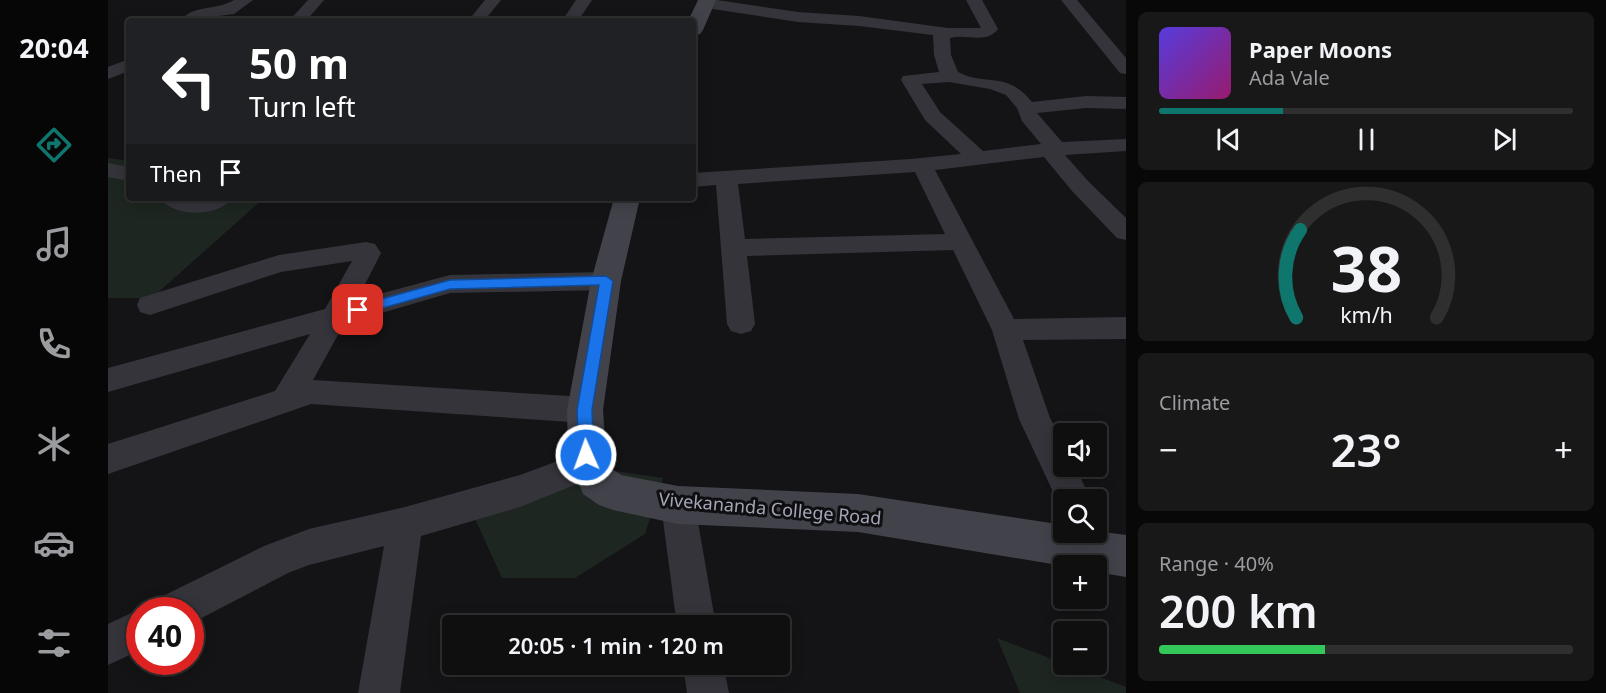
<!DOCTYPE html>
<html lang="en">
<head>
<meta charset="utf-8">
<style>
  :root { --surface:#0f0f10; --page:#181819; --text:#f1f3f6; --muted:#9b9c9f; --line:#2f2f30; --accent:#0f766e }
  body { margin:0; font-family:"Noto Sans",sans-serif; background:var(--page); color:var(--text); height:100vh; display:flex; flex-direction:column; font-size:22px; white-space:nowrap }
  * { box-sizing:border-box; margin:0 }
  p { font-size:20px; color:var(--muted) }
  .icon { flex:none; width:33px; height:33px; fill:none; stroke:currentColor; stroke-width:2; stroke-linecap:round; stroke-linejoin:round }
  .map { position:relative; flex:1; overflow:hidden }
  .side { display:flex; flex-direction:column; gap:12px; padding:12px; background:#080809; width:480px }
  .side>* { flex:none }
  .guide { position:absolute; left:18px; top:18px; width:570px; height:183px; border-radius:6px; box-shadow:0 3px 15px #0003,0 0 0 2px var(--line); background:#202124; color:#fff; overflow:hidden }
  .buttons { position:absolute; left:945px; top:423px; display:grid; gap:12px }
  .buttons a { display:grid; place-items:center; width:54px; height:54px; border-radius:6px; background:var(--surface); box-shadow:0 3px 15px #0003,0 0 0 2px var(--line); font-size:30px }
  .speed { position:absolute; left:18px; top:597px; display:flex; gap:12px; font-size:30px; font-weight:700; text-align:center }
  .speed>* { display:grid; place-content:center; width:78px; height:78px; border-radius:50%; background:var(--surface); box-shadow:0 3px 15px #0003,0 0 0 2px var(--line); line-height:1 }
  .speed .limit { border:9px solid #d22; background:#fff; color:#111 }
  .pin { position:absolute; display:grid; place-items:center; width:51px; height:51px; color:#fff; margin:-26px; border-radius:12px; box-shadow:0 3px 9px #0006 }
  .me { position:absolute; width:66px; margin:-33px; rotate:358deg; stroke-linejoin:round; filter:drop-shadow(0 0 4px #0008) }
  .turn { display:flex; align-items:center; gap:21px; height:126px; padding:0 24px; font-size:27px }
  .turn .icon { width:78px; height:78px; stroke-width:2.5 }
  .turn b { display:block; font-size:42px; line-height:51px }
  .then { display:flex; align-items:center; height:57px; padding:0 24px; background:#0003; gap:12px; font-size:22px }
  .big { font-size:45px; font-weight:600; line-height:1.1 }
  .side .tile { flex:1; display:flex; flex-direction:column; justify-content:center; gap:9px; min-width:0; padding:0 21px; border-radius:9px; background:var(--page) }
  .side .dial { align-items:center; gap:0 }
  .dial svg { height:156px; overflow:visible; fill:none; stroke:var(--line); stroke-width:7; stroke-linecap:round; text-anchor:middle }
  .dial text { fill:var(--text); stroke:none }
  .song { display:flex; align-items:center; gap:18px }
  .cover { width:72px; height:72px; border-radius:9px; background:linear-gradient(135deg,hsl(250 70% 55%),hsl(320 70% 35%)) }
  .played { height:6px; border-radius:3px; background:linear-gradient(90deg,var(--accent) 30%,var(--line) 30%) }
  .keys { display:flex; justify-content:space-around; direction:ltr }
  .heat { display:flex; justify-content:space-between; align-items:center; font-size:33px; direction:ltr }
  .charge { height:9px; border-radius:4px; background:linear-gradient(90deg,#34c759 40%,var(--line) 0) }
  .trip { position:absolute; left:334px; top:615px; width:348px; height:60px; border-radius:6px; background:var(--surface); box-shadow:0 3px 15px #0003,0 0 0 2px var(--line); font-weight:600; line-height:60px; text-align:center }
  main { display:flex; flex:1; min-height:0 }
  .dock { display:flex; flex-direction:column; width:108px; justify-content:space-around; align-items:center; background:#060606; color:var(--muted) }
  .dock .icon { width:42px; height:42px }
  .dock .selected { color:var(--accent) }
  .dock b { font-size:27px; color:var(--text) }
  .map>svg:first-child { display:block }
</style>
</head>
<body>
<main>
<nav class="dock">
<b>20:04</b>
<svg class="icon selected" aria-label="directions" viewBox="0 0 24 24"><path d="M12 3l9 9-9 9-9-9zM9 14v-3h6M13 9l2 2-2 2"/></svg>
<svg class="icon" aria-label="music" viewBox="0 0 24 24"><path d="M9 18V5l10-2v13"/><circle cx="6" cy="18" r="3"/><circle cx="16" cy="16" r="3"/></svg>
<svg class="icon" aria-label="phone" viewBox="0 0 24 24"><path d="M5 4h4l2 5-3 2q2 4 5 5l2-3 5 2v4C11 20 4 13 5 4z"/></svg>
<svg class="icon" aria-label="climate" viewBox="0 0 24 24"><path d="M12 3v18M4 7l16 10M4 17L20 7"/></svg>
<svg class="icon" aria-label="car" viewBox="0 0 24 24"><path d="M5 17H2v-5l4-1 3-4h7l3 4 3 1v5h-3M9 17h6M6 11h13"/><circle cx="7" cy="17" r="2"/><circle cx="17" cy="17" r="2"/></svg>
<svg class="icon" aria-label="filters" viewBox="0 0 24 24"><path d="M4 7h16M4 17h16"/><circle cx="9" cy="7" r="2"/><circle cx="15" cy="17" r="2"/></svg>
</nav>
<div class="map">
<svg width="1018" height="693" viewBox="0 0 1018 693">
  <rect width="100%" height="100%" fill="#141416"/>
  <g fill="#1d2620">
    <path d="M 0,158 L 21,161 L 21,198 L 156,198 L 44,298 L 0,298 Z"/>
    <path d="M 486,468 L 555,478 L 537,534 L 467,578 L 394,578 L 359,501 Z"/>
    <path d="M 889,638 L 1018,687 L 1018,693 L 912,693 Z"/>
  </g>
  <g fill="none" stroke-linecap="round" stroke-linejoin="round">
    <g fill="#35343b" fill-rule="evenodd">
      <path d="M 126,0 L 145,0 L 126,14 L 95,18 L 91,21 L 72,21 C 85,4 109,11 126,0 Z"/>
      <path d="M 200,0 L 216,0 L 198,21 L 181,21 Z"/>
      <path d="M 377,0 L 393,0 L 376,21 L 360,21 Z"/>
      <path d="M 468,0 L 484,0 L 470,21 L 454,21 Z"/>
      <path d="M 592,0 L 609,0 L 690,12 L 751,16 L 840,28 L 873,28 L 858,0 L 874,0 L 890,29 C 878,45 859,33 842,38 L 843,55 L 850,72 C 879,87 898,70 924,102 L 978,96 L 1018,97 L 1018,109 L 978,108 L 929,113 L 954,142 L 1018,139 L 1018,151 L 957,155 L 980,181 L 1018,218 L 1018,240 L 1009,238 L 964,191 L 936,157 L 827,170 L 906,319 L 1018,317 L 1018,339 L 915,340 L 942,418 L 956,444 L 956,466 L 967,466 L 983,500 L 956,500 L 954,511 L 911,419 L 884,330 L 845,250 L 639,256 L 647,324 L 643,331 L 633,334 L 623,331 L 619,324 L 608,185 L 585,187 L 585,173 L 803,159 L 853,154 L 817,120 L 793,80 L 795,76 L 831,72 L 826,55 L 825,35 L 751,26 L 690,22 L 598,8 L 593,6 L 590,3 ZM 841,82 L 882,89 L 898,95 L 909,108 L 914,121 L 933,144 L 875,151 L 832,112 L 814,84 ZM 807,172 L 837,234 L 637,239 L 630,184 Z"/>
      <path d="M 953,0 L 969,0 L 1018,58 L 1018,74 L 1012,73 Z"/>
      <path d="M 21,59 L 21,71 L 0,79 L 0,67 Z"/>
      <path d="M 0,163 L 21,167 L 21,181 L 0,177 Z"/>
      <path d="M 52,198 L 124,198 C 112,217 65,218 52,198 Z"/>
      <path d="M 258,242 L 267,244 L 273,253 L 249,300 L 342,275 L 498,272 L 507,274 L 511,281 L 507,288 L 498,290 L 342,293 L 236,324 L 205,380 L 477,397 L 488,401 L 492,410 L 488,419 L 477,423 L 203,404 L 0,474 L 0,444 L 167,391 L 202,334 L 0,392 L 0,368 L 217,309 L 244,261 L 173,272 L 42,315 L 32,312 L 29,305 L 32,298 L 171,255 Z"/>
      <path d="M 482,449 L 494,454 L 498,464 L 494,474 L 412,507 L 313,536 L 292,693 L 250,693 L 276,546 L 201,565 L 180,573 L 82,624 L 82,610 L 50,610 L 55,596 L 156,546 L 201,529 L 297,507 L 412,475 Z"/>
      <path d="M 570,489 L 582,494 L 587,505 L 608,626 L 569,626 L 553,505 L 558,494 Z"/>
      <path d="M 32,609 L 35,610 L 32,610 L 32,650 L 0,665 L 0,624 Z"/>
      <path d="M 575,664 L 615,664 L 621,693 L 579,693 Z"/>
    </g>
    <g fill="#42424b" fill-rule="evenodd">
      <path d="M 590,0 L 608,0 L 595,30 L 592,34 L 585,36 L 585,21 L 580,21 Z"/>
      <path d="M 506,198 L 532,198 L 513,281 L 495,410 L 498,455 L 504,469 L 513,475 L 570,486 L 750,494 L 956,525 L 956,532 L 988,532 L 988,531 L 1018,535 L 1018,577 L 988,572 L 988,566 L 956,566 L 750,532 L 570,524 L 505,510 L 491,505 L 475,494 L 460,455 L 459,410 L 483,281 Z"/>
    </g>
  </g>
  <path fill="#1a73e8" stroke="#114b97" stroke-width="1.5" d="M 498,276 L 505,281 L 484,410 L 486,455 L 484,460 L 478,462 L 473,460 L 471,455 L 469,410 L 491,285 L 342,289 L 250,315 L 243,310 L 245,307 L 342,280 Z"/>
  <g text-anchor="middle" stroke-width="6" stroke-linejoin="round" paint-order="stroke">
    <g font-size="18" fill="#a4a5b7" stroke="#0f0f11">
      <text transform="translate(662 509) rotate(5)" y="6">Vivekananda College Road</text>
    </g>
  </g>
</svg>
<div class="buttons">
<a><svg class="icon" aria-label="sound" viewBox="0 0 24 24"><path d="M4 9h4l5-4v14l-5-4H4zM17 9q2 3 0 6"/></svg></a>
<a><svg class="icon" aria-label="search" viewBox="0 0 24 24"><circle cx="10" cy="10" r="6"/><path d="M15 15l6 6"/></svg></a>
<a>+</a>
<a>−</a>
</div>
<div class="speed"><div class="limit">40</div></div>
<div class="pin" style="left:250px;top:310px;background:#d93025"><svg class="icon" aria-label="arrive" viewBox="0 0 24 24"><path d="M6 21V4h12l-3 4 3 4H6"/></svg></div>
<svg class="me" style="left:478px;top:455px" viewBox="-20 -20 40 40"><circle r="17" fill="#1a73e8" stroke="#fff" stroke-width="3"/><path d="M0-11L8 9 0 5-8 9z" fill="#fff"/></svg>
<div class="trip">20:05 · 1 min · 120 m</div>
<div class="guide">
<div class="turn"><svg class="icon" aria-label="left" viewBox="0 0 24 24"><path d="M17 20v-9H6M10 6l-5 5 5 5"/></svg><div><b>50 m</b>Turn left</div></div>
<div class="then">Then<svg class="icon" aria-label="arrive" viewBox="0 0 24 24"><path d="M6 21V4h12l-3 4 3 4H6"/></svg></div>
</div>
</div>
<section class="side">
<div class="tile">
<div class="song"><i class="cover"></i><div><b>Paper Moons</b><p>Ada Vale</p></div></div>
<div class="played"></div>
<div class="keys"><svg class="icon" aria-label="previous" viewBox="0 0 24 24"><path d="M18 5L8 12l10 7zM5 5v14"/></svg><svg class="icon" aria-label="pause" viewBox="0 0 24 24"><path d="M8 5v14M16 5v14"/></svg><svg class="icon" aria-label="next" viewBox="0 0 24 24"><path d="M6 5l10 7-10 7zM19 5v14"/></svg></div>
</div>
<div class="tile dial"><svg viewBox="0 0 100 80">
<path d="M14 69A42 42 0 1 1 86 69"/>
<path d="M14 69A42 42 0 0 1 16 24" stroke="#0f766e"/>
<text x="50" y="56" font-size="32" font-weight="700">38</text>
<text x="50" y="72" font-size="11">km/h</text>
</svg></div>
<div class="tile"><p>Climate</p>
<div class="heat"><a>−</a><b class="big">23°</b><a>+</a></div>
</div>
<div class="tile"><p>Range · 40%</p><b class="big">200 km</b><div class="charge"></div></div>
</section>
</main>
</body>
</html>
